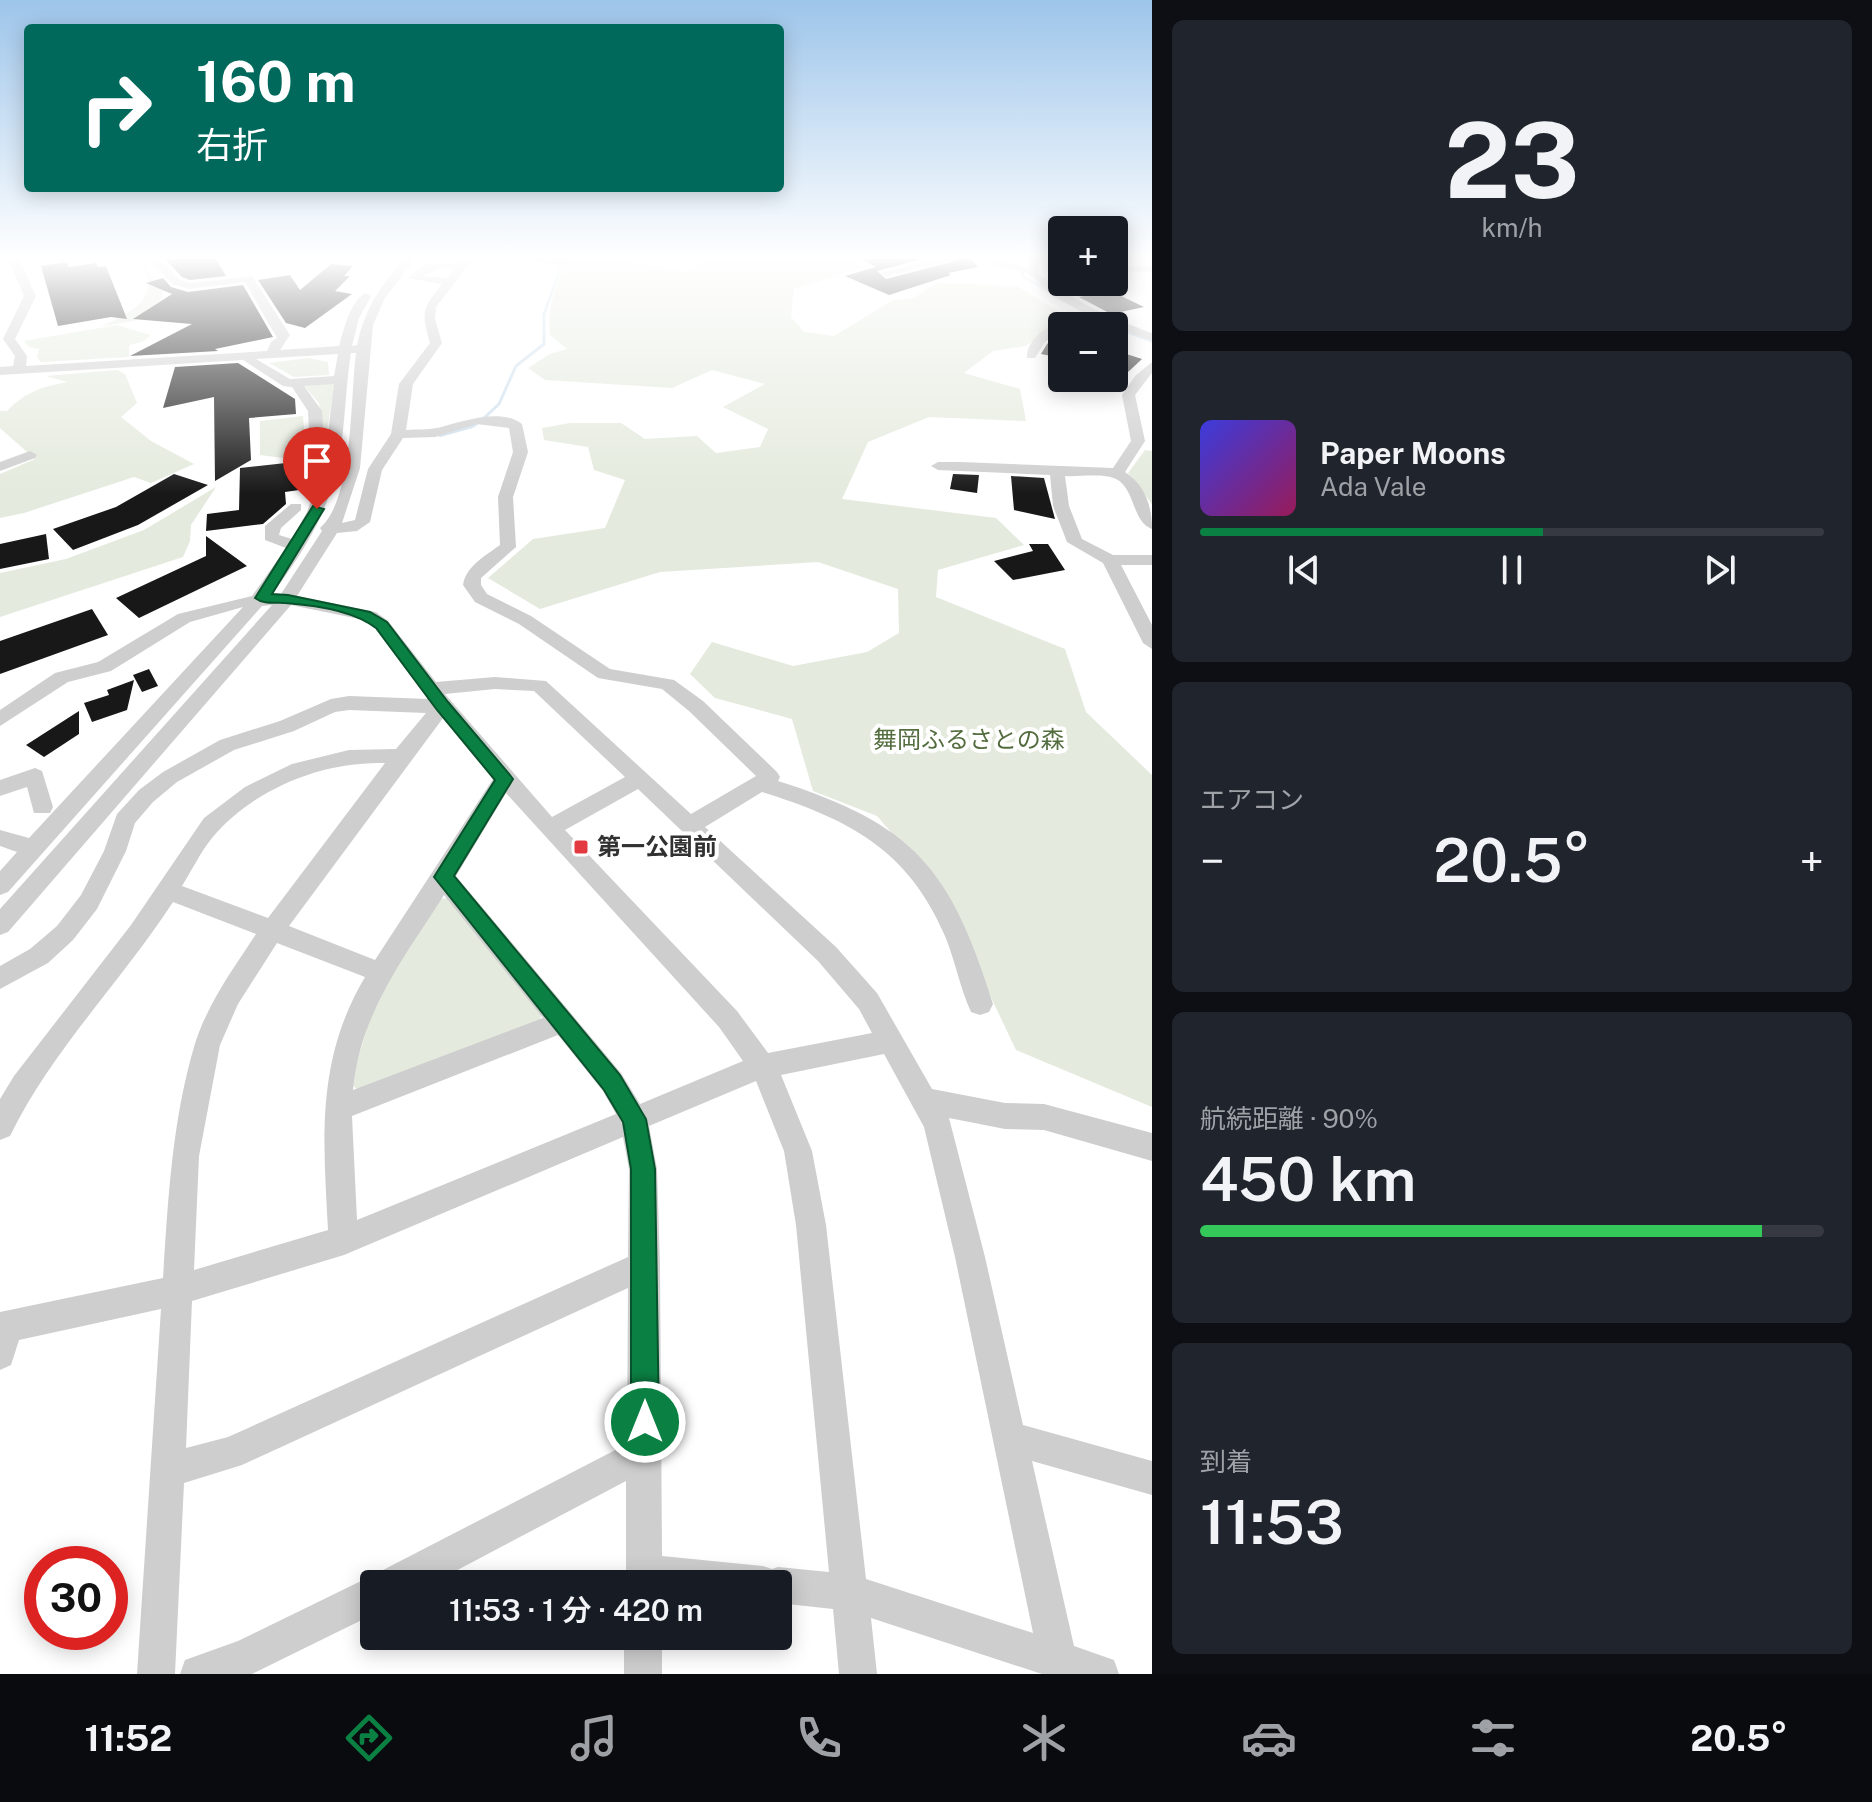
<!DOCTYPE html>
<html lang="ja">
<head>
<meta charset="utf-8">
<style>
  :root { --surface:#171b24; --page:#20242c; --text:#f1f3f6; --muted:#9ea1a6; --line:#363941; --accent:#0b8043 }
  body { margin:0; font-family:"Public Sans","Noto Sans JP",sans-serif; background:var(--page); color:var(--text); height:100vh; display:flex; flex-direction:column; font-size:30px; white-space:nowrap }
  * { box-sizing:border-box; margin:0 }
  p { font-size:26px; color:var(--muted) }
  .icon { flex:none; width:44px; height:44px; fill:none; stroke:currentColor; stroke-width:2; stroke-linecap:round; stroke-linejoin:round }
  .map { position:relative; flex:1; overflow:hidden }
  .sheet { display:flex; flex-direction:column; gap:20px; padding:20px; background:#0d0f14; width:720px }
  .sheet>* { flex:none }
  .banner { position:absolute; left:24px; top:24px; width:760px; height:168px; border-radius:8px; box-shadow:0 4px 20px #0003; background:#00695c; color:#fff; overflow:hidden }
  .buttons { position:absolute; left:1048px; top:216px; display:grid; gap:16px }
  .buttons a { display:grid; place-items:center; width:80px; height:80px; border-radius:8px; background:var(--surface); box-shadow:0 4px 20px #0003; font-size:40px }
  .speed { position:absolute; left:24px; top:1546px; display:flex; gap:16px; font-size:40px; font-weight:700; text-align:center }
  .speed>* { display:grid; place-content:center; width:104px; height:104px; border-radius:50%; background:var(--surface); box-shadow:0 4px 20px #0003; line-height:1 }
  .speed .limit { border:12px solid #d22; background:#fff; color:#111 }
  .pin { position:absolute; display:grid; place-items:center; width:68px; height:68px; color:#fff; margin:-82px -34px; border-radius:50% 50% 50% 0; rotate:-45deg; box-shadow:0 0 8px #0007 }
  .pin .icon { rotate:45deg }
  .me { position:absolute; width:88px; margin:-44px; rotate:0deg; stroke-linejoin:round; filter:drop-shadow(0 0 6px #0008) }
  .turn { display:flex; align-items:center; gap:28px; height:168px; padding:0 40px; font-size:36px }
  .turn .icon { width:104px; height:104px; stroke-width:2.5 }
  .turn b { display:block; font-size:56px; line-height:68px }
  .big { font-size:60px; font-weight:600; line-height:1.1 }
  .sheet .tile { flex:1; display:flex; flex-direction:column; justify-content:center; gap:12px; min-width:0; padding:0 28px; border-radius:12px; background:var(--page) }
  .sheet .dial { align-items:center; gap:0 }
  .dial b { font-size:104px; line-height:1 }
  .song { display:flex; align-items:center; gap:24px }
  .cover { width:96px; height:96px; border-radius:12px; background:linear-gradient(135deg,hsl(240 70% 55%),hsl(330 70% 35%)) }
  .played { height:8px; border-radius:4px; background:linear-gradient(90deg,var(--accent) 55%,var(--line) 55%) }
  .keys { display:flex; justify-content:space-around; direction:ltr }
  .heat { display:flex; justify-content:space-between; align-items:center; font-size:44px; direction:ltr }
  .charge { height:12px; border-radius:6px; background:linear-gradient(90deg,#34c759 90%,var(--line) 0) }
  .trip { position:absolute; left:360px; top:1570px; width:432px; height:80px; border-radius:8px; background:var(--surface); box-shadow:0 4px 20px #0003; font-weight:600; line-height:80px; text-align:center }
  .dock { display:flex; height:128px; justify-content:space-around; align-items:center; background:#090b0e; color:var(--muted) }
  .dock .icon { width:56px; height:56px }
  .dock .current { color:var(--accent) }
  .dock b { font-size:36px; color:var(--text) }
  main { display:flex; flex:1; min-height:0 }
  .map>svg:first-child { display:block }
</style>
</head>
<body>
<main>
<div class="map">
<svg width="1152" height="1674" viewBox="0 0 1152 1674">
  <rect width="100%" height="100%" fill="#fff"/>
  <g fill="#e4eadd">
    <path d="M 139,259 L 163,291 L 162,299 L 134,321 L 103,326 C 134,310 163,298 139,259 Z"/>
    <path d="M 574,259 L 622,259 L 686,272 L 703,259 L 857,259 L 861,268 L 794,289 L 791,317 L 804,332 L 834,336 L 893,300 L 914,298 L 936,283 L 1017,286 L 1066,316 L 1026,346 L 993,351 L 964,373 L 1020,389 L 1026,421 L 929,417 L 868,442 L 842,499 L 996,518 L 1024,545 L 938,570 L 936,597 L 1065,649 L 1086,712 L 1152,775 L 1152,1107 L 1016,1050 L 939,888 L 877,816 L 813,791 L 792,719 L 715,698 L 690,674 L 712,642 L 793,666 L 867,652 L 899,633 L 898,589 L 818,562 L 660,572 L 540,609 L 488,578 L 533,539 L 605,528 L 625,480 L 594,470 L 588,447 L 544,440 L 542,428 L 570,423 L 621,423 L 645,439 L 697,436 L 716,453 L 760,447 L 768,429 L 723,407 L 765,384 L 712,370 L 672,388 L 545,380 L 528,368 L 550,354 L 567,349 L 550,335 C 547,306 555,287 567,261 Z"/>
    <path d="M 117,325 L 151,335 L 142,342 L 129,345 L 129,357 L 41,362 L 37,357 L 39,349 L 29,347 L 24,341 Z"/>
    <path d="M 308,358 L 328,362 L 329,375 L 294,377 L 269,363 Z"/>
    <path d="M 117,370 L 125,374 L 137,403 L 121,417 L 151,441 L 194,464 L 151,483 L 134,477 L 24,513 L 0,518 L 0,474 L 35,459 L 0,428 L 0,411 L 7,411 C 26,392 41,387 67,382 L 46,376 Z"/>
    <path d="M 333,383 L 334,385 L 325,446 L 319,403 L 304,386 Z"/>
    <path d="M 303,416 L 306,457 L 290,459 L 260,455 L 260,421 Z"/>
    <path d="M 1145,450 L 1152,451 L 1152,504 L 1128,473 Z"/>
    <path d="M 216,487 L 191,525 L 190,541 L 183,557 L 0,617 L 0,573 L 66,559 L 144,530 Z"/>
    <path d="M 449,898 L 542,1011 L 540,1022 L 358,1090 L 350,1083 L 377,997 L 438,899 Z"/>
  </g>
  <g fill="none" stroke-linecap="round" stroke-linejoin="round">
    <g stroke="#cddfed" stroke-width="3">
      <path d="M 1024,259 L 1022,276 L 1111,326"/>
      <path d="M 1114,327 L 1152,341"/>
      <path d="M 482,420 L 499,404 L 516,366 L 544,344 L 544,314 L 564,259"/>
    </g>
    <path stroke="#cddfed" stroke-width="4" d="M 440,435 L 472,426 L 485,418"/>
  </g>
  <g fill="#181818">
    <path d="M 165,259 L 216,259 L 226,276 L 190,280 L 182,277 Z"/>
    <path d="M 861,259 L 922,259 L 877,271 L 886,279 L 963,259 L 971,259 L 978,267 L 948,273 L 951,275 L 889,295 L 845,276 L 876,267 Z"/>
    <path d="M 67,262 L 69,267 L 96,263 L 98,267 L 106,266 L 127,319 L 111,317 L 58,326 L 41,266 Z"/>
    <path d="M 331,264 L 353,266 L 344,276 L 350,276 L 335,291 L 352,294 L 305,328 L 286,323 L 258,280 L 290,275 L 300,290 Z"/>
    <path d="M 163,278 L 171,287 L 188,292 L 243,285 L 273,337 L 215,349 L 218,351 L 130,356 L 192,324 L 133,319 L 172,294 L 146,283 Z"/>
    <path d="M 1111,291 L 1144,307 L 1111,314 L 1079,297 Z"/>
    <path d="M 1062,333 L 1062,358 L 1041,354 L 1047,344 Z"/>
    <path d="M 1114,350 L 1142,359 L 1114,385 Z"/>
    <path d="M 238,363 L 295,399 L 296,414 L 249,418 L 251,460 L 215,481 L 214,397 L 163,408 L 175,367 Z"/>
    <path d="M 295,462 L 295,466 L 304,465 L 306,489 L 285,492 L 286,504 L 263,524 L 206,531 L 207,514 L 239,510 L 240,468 Z"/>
    <path d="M 174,474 L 208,485 L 138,525 L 73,550 L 53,529 L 116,507 Z"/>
    <path d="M 953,474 L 979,475 L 977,493 L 950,489 Z"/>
    <path d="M 1011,476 L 1044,478 L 1055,519 L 1014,510 Z"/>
    <path d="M 46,534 L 49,559 L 0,569 L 0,544 Z"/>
    <path d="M 206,536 L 247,566 L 139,618 L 116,598 L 206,556 Z"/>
    <path d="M 1029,544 L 1048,544 L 1065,570 L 1013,580 L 994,561 L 1033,551 Z"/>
    <path d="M 92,609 L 108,635 L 0,674 L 0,641 Z"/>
    <path d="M 149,669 L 158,686 L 142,692 L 133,675 Z"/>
    <path d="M 134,680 L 127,710 L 92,722 L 84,703 L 109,695 L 107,690 Z"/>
    <path d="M 79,711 L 79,734 L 44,757 L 26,745 Z"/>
  </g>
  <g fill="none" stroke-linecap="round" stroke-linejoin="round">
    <g fill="#cecece" fill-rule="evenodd">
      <path d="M 8,259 L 19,259 L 36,296 L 15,339 L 27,356 L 26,366 L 267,351 L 271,342 L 277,338 L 245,282 L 189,289 L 172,284 L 149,259 L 160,259 L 180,280 L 190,283 L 252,276 L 290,335 L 280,350 L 339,346 C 344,329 350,302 365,293 L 371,296 L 359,318 L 352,346 L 357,345 C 364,311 380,286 404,259 L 415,259 L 385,298 L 373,325 L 360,468 L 342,523 L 355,520 L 368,469 L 391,434 L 399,384 L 430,343 C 421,312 422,309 442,284 L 408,278 L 426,264 L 459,263 L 462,259 L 473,259 L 436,307 L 435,319 L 442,343 L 413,384 L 406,430 C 416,429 427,430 437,428 C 461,422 500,407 522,424 L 528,452 L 513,497 L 516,547 L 481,578 L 481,585 L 487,594 L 531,616 L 610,669 L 674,680 L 703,701 L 777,772 L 780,777 L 778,781 C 914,824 951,869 993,1004 L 989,1012 L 980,1015 L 971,1012 C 960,988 955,960 945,936 C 908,849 848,819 762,792 L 705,827 L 836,947 L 877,993 L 932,1089 L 1005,1103 L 1044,1104 L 1152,1133 L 1152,1161 L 1044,1130 L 1005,1129 L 949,1118 L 985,1257 L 1023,1425 L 1152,1461 L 1152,1495 L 1032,1461 L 1074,1646 L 1114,1660 L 1119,1674 L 1042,1674 L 871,1618 L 877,1674 L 839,1674 L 833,1609 L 778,1603 L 778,1584 L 626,1584 L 626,1481 L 431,1584 L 374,1584 L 374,1614 L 252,1674 L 180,1674 L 185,1660 L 238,1641 L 361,1581 L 374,1576 L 378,1577 L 381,1571 L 627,1444 L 628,1288 L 242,1465 L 184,1483 L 175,1674 L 137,1674 L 161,1309 L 19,1340 L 11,1365 L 0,1370 L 0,1312 L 163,1278 C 168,1200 172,1122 194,1047 C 206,1006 233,969 256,934 L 173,902 C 121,982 52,1050 10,1136 L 0,1140 L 0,1099 L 14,1076 L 131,925 L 204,818 L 245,787 L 292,764 L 349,750 L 396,749 L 426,713 L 349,710 L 335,712 L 294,731 L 234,750 L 177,782 L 153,802 L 135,823 L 126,851 L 97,909 L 73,940 L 48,963 L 0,989 L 0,966 L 30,949 L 57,926 L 81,895 L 104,851 L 117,814 L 139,790 L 163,772 L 220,740 L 280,721 L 331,699 L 349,696 L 428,699 L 376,629 L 364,620 L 291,605 L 8,932 L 0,935 L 0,909 L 272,605 L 262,606 L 8,892 L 0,895 L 0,871 L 17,852 L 0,846 L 0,830 L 29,838 L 243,607 L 190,622 L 111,671 L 68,682 L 0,726 L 0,710 L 55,673 L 98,662 L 178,614 L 252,596 L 286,548 L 265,540 L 265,526 L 291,504 L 301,504 L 301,510 L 281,528 L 279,535 L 292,539 L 307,512 L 321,472 L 311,468 L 308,411 L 292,387 L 283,386 L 243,360 L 0,375 L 0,367 L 13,366 L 15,356 L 3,339 L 24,296 ZM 441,268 L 454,269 L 447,278 L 422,276 ZM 351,353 L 356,353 C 350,398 354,498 320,528 L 322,531 L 281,594 L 271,595 C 296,563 320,526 332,487 C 346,444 344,395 351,353 ZM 338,354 L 334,376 L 290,379 L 256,359 ZM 334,384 L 325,457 L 322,411 L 304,386 ZM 477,424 L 509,428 L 513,452 L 498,497 L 500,545 C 485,556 466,566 463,585 L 475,602 L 519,624 L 598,678 L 662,689 L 689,711 L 756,776 L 691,814 L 546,681 L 495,677 L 436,682 L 388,621 L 376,612 L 297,596 L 337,533 L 357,531 L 370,522 L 382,470 L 403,438 L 435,437 ZM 495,689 L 534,691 L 625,777 L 552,817 L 445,694 ZM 443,718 L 493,779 L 375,960 L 289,926 ZM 385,763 L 268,918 L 182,886 C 192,870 200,853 212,838 C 253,789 322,761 385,763 ZM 638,789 L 818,961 L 859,1009 L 872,1033 L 768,1053 L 737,1011 L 565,830 ZM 506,793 L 719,1027 L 743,1061 L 640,1104 L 621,1073 L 456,876 ZM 444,895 L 543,1018 L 353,1090 C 360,1013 404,958 444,895 ZM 277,943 L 365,977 C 316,1060 323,1137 328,1230 L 194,1270 L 199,1156 L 220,1045 L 238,1004 ZM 558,1035 L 603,1091 L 616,1114 L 357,1220 L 352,1116 ZM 884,1054 L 924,1127 L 955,1257 L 1033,1633 L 866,1579 L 826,1225 L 812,1151 L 781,1075 ZM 756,1081 L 784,1151 L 796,1225 L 829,1572 L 778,1567 L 772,1569 L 763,1566 L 662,1556 L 660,1265 L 657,1169 L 649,1126 ZM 623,1137 L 629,1169 L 628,1257 L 228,1437 L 186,1448 L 192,1301 L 344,1255 Z"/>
      <path d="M 521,259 L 575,259 L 569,266 Z"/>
      <path d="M 936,259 L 960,259 L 885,276 L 880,273 Z"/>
      <path d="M 974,259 L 995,259 L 1028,267 L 1029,259 L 1039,259 L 1038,273 C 1072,301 1111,318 1152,333 L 1152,341 L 1092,317 L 1062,326 L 1062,329 L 1045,342 L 1035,358 L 1027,358 C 1026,333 1062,319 1082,312 L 1055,297 L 1027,273 Z"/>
      <path d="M 1114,260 L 1128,266 L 1152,266 L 1152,272 L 1126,272 L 1114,267 Z"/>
      <path d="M 1152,362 L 1152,373 L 1135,395 L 1145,441 L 1125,472 C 1145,485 1152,506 1152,529 C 1132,522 1135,488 1116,479 C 1103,473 1079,477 1065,476 L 1069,506 L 1082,539 L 1113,555 L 1152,555 L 1152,565 L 1121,565 L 1152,625 L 1152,649 L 1143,643 L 1103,563 L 1067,542 L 1053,506 L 1050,475 L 938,470 L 931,466 L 938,462 L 960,462 L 1113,468 L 1131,441 L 1122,395 L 1135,376 Z"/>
      <path d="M 30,451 L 37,455 L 35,458 L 0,471 L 0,462 Z"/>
      <path d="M 35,768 L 42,771 L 53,807 L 50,813 L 34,813 L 27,787 L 0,796 L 0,780 Z"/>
      <rect x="624" y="1636" width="38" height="38"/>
    </g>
  </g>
  <linearGradient id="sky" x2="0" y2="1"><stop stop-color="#9dc5ea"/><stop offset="0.52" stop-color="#fff"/><stop offset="1" stop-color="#fff" stop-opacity="0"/></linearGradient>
  <rect width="1152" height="494" fill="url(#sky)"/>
  <path fill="#0b8043" stroke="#07532c" stroke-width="2" d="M 313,506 L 324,509 L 272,594 L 288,595 L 370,612 L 387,622 L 448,702 L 510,775 L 513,779 L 454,876 L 620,1075 L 646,1119 L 655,1169 L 659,1422 L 655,1432 L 645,1436 L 635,1432 L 631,1422 L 631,1169 L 623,1122 L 604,1090 L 434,877 L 495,780 L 437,710 L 376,628 C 354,611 313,605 285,603 C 275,602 264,605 255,598 Z"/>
  <rect fill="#e33940" stroke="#fff" stroke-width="3" x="573" y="839" width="16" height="16" rx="4"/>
  <g text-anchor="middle" stroke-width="8" stroke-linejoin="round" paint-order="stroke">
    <g font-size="24" fill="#536d3f" stroke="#fff">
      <text x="969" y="748">舞岡ふるさとの森</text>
    </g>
    <g font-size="24" font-weight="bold" fill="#313131" stroke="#fff" text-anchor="start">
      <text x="597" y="855">第一公園前</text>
    </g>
  </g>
</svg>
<div class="buttons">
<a>+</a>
<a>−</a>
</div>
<div class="speed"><div class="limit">30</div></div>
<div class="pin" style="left:317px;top:509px;background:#d93025"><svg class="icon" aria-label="arrive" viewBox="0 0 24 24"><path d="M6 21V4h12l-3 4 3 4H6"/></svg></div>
<svg class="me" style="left:645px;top:1422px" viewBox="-20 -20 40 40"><circle r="17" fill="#0b8043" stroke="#fff" stroke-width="3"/><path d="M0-11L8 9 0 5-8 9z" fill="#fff"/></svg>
<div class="trip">11:53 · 1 分 · 420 m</div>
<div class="banner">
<div class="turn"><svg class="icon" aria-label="right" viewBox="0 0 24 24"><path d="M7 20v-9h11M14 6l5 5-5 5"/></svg><div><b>160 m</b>右折</div></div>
</div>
</div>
<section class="sheet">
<div class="tile dial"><b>23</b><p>km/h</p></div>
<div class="tile">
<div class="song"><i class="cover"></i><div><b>Paper Moons</b><p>Ada Vale</p></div></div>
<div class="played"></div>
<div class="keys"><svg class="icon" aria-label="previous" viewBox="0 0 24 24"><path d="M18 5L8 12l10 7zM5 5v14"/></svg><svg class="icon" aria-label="pause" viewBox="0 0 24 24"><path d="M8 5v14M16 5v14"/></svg><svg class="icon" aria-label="next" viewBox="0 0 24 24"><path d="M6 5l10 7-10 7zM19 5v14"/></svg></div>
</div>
<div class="tile"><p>エアコン</p>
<div class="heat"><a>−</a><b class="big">20.5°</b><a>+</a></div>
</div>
<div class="tile"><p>航続距離 · 90%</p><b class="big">450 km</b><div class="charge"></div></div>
<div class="tile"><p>到着</p><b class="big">11:53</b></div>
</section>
</main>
<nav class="dock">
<b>11:52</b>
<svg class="icon current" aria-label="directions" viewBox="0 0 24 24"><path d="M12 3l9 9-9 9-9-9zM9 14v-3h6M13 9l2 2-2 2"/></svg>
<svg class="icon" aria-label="music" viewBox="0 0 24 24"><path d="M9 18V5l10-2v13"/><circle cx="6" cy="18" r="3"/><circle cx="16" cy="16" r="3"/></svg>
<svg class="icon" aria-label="phone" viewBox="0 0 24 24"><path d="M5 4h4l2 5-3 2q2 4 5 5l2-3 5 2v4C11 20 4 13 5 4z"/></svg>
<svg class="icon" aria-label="climate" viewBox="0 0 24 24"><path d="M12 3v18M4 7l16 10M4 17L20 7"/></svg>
<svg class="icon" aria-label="car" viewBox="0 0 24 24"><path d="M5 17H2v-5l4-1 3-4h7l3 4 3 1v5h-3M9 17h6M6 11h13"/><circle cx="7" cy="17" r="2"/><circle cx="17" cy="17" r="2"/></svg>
<svg class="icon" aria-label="filters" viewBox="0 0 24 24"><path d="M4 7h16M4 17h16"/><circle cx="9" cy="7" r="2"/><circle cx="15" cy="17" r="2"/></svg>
<b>20.5°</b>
</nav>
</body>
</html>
